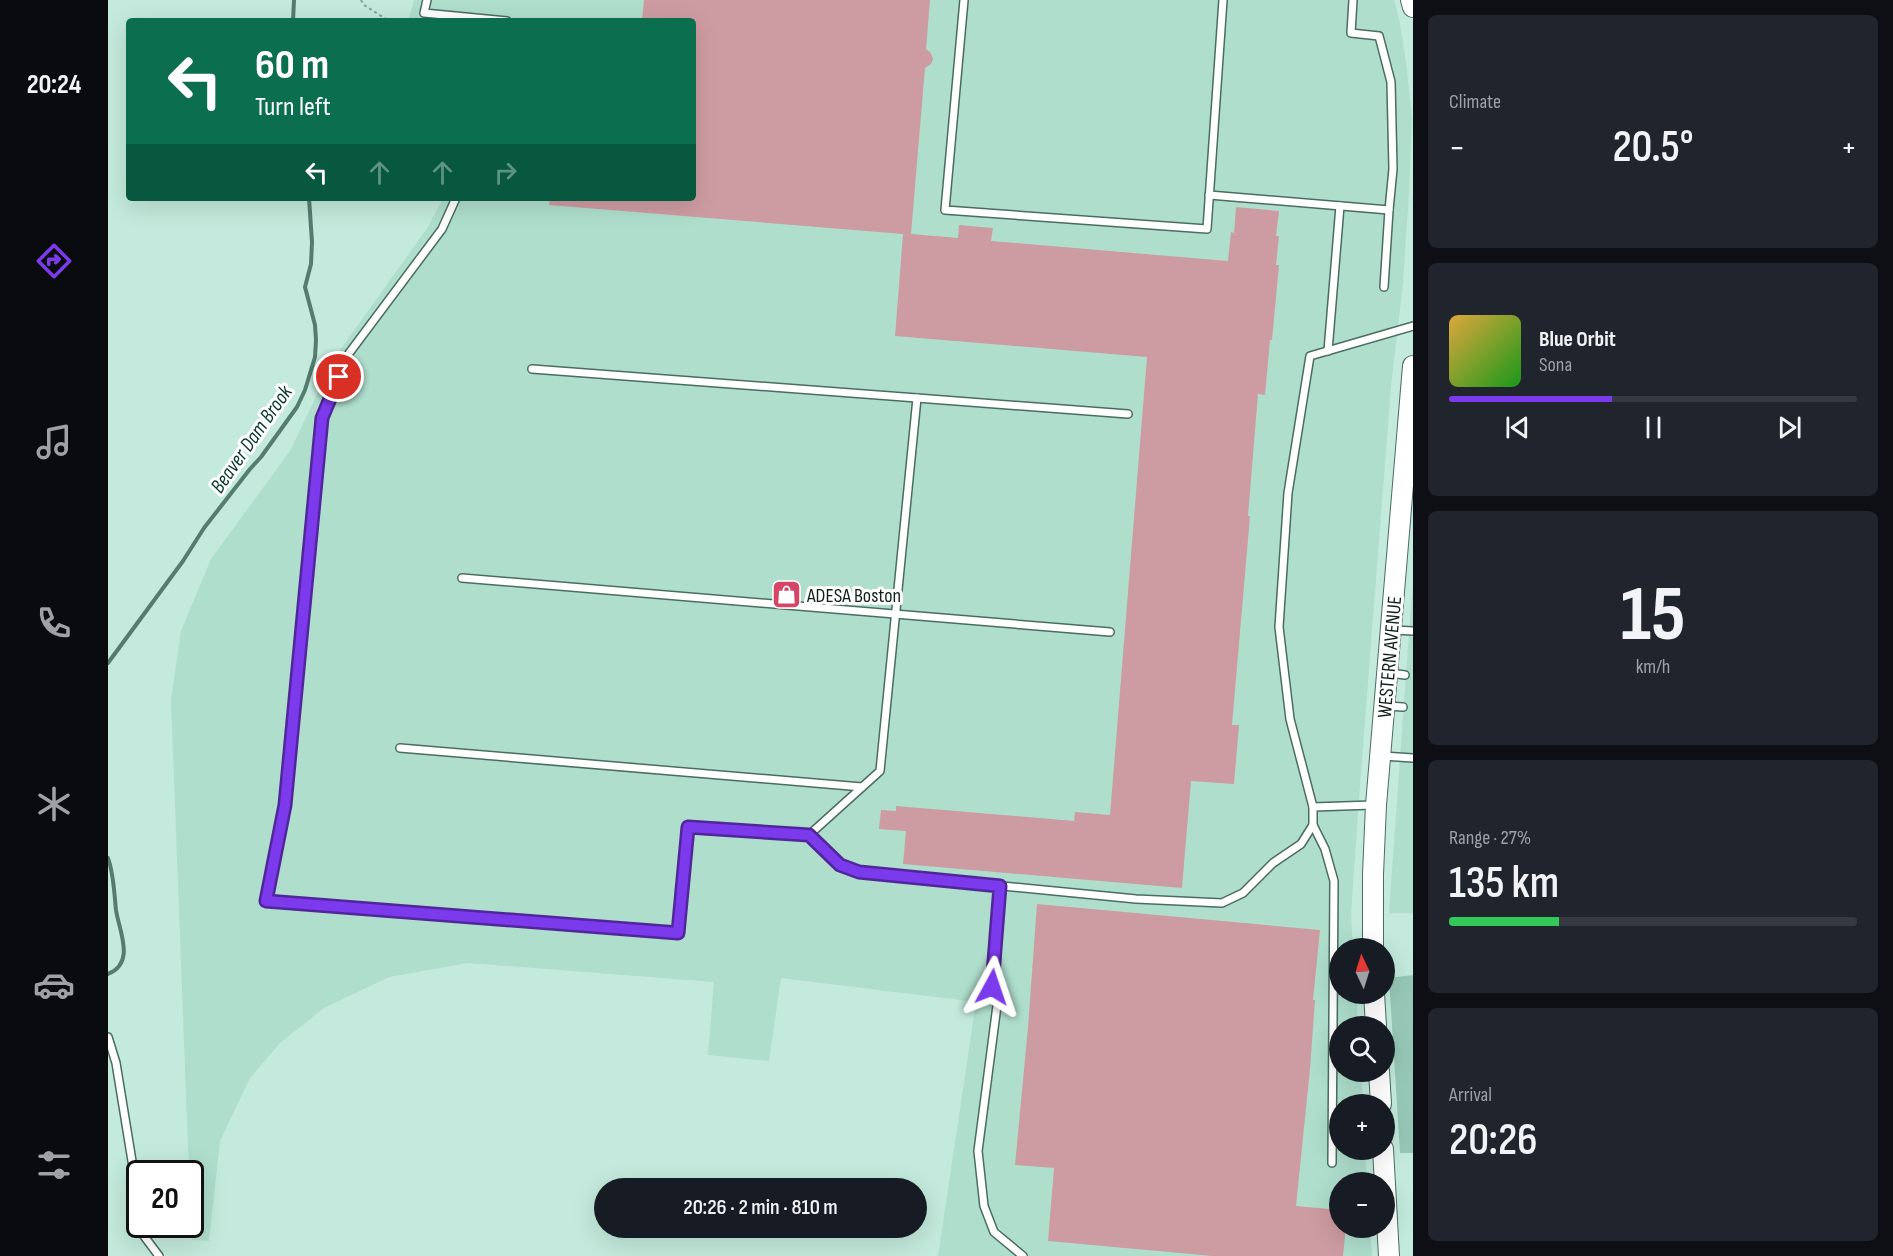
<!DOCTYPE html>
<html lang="en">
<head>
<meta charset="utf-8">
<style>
  :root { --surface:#171b24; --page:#20242c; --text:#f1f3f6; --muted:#9ea1a6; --line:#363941; --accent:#7c3aed }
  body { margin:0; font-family:"Sofia Sans Condensed",sans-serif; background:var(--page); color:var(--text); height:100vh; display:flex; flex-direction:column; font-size:22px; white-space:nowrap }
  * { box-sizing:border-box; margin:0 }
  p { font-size:20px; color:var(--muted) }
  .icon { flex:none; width:33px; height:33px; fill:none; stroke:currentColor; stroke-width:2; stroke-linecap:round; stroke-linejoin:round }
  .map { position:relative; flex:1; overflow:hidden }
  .drawer { display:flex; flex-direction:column; gap:15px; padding:15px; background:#0d0f14; width:480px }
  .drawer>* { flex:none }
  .guide { position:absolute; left:18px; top:18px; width:570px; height:183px; border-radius:6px; box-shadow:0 6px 24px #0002; background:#0b6e4f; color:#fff; overflow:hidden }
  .needle { width:39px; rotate:356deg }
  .tools { position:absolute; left:1221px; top:938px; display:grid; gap:12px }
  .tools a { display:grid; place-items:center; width:66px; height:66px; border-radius:50%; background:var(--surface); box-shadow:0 6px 24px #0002; font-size:30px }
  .speed { position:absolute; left:18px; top:1160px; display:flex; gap:12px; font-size:30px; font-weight:700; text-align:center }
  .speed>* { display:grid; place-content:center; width:78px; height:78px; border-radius:50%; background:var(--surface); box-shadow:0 6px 24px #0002; line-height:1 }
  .speed .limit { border:3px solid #111; border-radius:9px; background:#fff; color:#111 }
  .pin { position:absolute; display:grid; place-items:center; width:51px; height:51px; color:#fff; margin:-26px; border:3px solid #fff; border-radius:50%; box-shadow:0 2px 6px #0007 }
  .me { position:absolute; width:66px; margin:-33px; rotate:5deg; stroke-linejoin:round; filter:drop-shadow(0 0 4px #0008) }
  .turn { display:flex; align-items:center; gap:21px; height:126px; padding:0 30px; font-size:27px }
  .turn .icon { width:78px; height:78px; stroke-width:2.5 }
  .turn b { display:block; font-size:42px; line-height:51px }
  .lanes { display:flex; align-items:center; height:57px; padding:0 30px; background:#0003; justify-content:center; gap:30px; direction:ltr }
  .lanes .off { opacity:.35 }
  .big { font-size:45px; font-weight:600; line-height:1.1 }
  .drawer .widget { flex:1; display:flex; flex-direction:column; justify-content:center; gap:9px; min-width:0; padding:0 21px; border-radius:9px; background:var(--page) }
  .drawer .dial { align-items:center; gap:0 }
  .dial b { font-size:78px; line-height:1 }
  .song { display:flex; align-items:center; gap:18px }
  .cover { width:72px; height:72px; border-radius:9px; background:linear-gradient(135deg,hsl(40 70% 55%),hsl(120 70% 35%)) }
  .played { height:6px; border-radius:3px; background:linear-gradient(90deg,var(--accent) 40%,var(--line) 40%) }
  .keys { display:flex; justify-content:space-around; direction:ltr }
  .heat { display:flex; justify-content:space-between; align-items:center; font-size:33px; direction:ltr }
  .charge { height:9px; border-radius:4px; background:linear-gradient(90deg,#34c759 27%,var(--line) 0) }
  .trip { position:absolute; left:486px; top:1178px; width:333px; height:60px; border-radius:30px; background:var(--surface); box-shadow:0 6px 24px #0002; font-weight:600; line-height:60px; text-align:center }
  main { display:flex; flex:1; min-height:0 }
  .tab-bar { display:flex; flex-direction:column; width:108px; justify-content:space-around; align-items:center; background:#090b0e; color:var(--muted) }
  .tab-bar .icon { width:42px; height:42px }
  .tab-bar .on { color:var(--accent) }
  .tab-bar b { font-size:27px; color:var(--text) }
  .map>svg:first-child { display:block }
</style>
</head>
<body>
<main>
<nav class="tab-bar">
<b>20:24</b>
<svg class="icon on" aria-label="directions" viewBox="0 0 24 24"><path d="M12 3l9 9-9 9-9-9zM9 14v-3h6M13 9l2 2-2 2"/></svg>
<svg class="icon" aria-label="music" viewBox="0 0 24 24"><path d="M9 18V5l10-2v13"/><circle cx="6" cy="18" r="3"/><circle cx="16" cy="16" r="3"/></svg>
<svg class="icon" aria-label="phone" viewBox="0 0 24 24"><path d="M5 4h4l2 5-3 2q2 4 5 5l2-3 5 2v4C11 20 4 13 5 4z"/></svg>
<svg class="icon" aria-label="climate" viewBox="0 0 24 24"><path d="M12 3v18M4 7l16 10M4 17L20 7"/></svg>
<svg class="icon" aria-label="car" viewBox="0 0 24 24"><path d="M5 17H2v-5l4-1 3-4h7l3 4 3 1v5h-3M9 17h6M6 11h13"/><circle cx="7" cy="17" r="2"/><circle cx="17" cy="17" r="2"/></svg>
<svg class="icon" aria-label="filters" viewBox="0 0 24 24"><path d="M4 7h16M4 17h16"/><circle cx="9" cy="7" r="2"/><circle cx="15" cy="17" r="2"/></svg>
</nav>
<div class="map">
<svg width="1305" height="1256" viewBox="0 0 1305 1256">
  <rect width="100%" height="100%" fill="#c3eadc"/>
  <g fill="#afdecd">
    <path d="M 306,0 L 1286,0 L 1292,23 L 1299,70 L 1304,119 L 1301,193 L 1295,284 L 1283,386 L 1252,786 L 1243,914 L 1245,948 L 1232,948 L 1232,993 L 1248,993 L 1250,1026 L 1232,1026 L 1232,1071 L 1253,1071 L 1255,1104 L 1232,1104 L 1232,1149 L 1257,1149 L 1259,1182 L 1232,1182 L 1232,1227 L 1262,1227 L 1264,1256 L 830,1256 L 868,1002 L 673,978 L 661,1061 L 600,1055 L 606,982 L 360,963 L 281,977 L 216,1008 L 172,1043 L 142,1078 L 112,1141 L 101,1241 L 84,1240 L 82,1173 L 81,1173 L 63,700 L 73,631 L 103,559 L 182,451 L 227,357 L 320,227 L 335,198 L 585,198 L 585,21 L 300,21 Z"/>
    <path d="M 1305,582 L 1305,913 L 1281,913 L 1300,647 Z"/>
  </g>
  <path fill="#97c8b7" d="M 1305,975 L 1305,1153 L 1292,1153 L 1281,978 Z"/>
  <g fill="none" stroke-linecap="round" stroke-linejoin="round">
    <g stroke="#567c6f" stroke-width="4">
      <path d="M 185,21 L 186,0"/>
      <path d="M 0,663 L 75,561 L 96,528 L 142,469 L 153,457 L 189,407 L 197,390 L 207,357 L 208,340 L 207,325 L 197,287 L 203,264 L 204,242 L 201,198"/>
      <path d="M 0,858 C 6,875 6,892 8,910 C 11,931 28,963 0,974"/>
    </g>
  </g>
  <g fill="#cd9ca2">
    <path d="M 536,0 L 822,0 L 818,49 L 823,53 L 825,59 L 823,64 L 817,68 L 803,234 L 850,238 L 851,225 L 885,228 L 883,241 L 1120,261 L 1123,232 L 1126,233 L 1128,207 L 1171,211 L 1168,236 L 1171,236 L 1168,265 L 1171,265 L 1164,340 L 1162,340 L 1157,395 L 1150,394 L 1140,516 L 1142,516 L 1124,725 L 1131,725 L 1126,784 L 1083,781 L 1074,888 L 795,864 L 798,831 L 771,829 L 773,810 L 788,811 L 788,806 L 966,821 L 967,812 L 1002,815 L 1039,357 L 787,336 L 795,234 L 441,205 L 442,198 L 585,198 L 585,21 L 534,21 Z"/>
    <path d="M 929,904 L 1212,930 L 1205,1000 L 1207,1000 L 1202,1069 L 1188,1206 L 1232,1210 L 1232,1227 L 1238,1227 L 1235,1256 L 1105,1256 L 940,1241 L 946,1168 L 907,1165 L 920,1027 Z"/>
  </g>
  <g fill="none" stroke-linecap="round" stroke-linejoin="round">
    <defs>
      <g id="lane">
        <path d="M 319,0 L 316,13 L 399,21"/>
        <path d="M 856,0 L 837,210 L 1099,229 L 1115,0"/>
        <path d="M 1101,195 L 1281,210 L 1285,169 L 1283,82 L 1271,36 L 1243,33 L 1245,0"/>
        <path d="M 348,198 L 334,229 L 239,356 L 214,419 L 177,805 L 158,901 L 570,933 L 580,827 L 701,835 L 732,865 L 751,872 L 1028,899 L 1114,903 L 1135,893 L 1165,863 L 1193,844 L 1205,825 L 1205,807 L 1265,805"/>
        <path d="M 1276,287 L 1281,210"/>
        <path d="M 1220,351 L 1232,206"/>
        <path d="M 424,369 L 809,398 L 772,771 L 701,835"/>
        <path d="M 809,398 L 1020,414"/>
        <path d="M 354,578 L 1002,632"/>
        <path d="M 1286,630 L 1305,631"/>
        <path d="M 1282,673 L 1297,675"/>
        <path d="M 1279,706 L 1295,707"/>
        <path d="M 292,748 L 754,787"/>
        <path d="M 1275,756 L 1305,758"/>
        <path d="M 1205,807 L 1182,719 L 1171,627 L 1180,493 L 1202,356 L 1305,326"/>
        <path d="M 1205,825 L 1217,849 L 1226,881 L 1224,1163"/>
        <path d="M 892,886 L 884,987 L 890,998 L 870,1151 L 876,1206 L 886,1232 L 915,1256"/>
        <path d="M 0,1037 L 8,1063 L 32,1210"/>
        <path d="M 34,1224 L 36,1236 L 51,1256"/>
      </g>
      <g id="secondary">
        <path d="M 1303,0 L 1305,7"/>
        <path d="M 1265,948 L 1265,874 L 1268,805 L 1305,366"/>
        <path d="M 1266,993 L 1268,1026"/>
        <path d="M 1271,1071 L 1273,1104"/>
        <path d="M 1275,1149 L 1281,1256"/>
      </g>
    </defs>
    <use href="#lane" stroke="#496d61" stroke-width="10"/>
    <use href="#secondary" stroke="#496d61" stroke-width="22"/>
    <path stroke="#83a197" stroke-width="2" stroke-dasharray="3 3" stroke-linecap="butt" d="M 253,0 L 256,5 L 281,21"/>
    <use href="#lane" stroke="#fff" stroke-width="7"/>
    <use href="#secondary" stroke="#fff" stroke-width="20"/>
  </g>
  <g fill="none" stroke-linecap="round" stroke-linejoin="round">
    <defs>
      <path id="route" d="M 231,377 L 214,418 L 177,805 L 158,901 L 570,933 L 580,827 L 701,835 L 732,865 L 751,872 L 892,886 L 884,987"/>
    </defs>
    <use href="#route" stroke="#51269a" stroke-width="15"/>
    <use href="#route" stroke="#7c3aed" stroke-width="10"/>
  </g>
  <defs>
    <symbol id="shop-square" viewBox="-11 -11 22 22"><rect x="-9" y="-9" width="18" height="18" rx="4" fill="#d44566" stroke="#fff"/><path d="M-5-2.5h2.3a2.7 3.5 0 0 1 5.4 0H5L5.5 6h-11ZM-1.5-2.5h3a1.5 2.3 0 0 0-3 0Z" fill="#fff"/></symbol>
  </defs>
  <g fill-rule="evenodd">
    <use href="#shop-square" x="662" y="578" width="33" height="33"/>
  </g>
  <g text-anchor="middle" stroke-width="6" stroke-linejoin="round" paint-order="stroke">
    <g font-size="20" fill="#11201b" stroke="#fff" text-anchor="start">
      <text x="699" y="602">ADESA Boston</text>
    </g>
    <g font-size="20" fill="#11201b" stroke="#fff">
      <text transform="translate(1281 657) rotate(-85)" y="7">WESTERN AVENUE</text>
    </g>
    <g font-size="21" font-style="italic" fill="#0b392d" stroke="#fff">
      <text transform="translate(143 439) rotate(-55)" y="7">Beaver Dam Brook</text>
    </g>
  </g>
</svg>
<div class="tools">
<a><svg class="needle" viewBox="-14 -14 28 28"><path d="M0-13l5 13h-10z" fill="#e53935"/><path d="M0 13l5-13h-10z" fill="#9ea1a6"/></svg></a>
<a><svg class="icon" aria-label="search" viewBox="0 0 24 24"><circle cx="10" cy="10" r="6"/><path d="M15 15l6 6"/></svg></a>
<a>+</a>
<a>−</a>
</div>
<div class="speed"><div class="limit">20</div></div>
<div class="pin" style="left:231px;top:377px;background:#d93025"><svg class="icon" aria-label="arrive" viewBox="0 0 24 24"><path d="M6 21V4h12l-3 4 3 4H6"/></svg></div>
<svg class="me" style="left:884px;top:987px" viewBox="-20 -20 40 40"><path d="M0-17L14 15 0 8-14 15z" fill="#7c3aed" stroke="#fff" stroke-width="4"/></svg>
<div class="trip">20:26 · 2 min · 810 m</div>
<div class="guide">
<div class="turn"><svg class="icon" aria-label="left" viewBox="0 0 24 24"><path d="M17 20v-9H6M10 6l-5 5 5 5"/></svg><div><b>60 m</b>Turn left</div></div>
<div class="lanes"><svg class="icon" aria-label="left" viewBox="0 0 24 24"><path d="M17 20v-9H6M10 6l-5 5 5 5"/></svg><svg class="icon off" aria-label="ahead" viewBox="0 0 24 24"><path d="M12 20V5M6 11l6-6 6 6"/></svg><svg class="icon off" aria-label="ahead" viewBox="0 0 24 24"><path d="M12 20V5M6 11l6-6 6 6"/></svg><svg class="icon off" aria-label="right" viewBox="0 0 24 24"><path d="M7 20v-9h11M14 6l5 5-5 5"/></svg></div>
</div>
</div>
<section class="drawer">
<div class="widget"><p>Climate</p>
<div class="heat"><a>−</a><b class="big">20.5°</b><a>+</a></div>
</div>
<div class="widget">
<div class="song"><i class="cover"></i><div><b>Blue Orbit</b><p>Sona</p></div></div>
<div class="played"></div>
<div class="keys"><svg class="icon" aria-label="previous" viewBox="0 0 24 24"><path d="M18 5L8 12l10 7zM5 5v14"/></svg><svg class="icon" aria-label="pause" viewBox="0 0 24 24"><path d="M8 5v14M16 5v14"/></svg><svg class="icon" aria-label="next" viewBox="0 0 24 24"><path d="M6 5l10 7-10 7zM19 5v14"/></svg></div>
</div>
<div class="widget dial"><b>15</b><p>km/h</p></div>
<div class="widget"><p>Range · 27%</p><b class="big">135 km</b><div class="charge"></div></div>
<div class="widget"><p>Arrival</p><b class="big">20:26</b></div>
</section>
</main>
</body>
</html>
